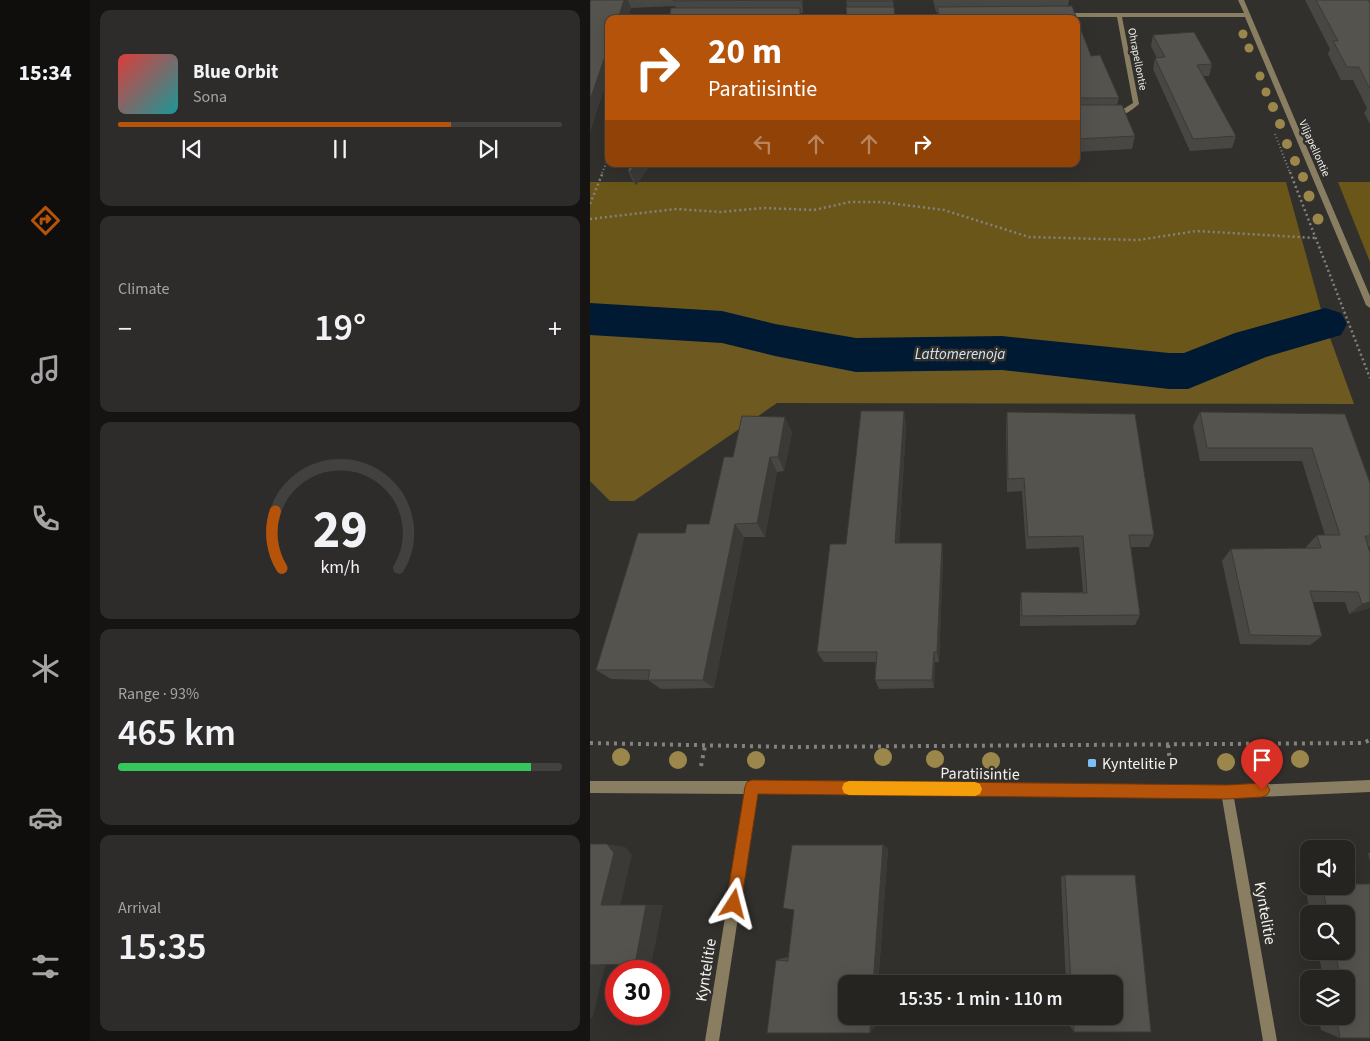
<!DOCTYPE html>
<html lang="en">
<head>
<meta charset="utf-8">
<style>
  :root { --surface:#262421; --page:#2e2c2a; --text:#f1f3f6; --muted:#a4a4a5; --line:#42413f; --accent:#b45309 }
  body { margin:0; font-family:"Source Sans 3",sans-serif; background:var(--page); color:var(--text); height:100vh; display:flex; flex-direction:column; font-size:19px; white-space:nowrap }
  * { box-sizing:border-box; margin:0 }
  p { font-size:16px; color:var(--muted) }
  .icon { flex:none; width:28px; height:28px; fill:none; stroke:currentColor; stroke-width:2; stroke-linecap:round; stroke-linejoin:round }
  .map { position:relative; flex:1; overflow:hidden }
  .drawer { display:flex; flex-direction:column; gap:10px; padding:10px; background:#151412; width:500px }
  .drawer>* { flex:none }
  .guide { position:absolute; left:15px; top:15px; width:475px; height:152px; border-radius:10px; box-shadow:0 5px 20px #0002,0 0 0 1px var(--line); background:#b45309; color:#fff; overflow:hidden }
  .tools { position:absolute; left:710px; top:840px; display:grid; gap:10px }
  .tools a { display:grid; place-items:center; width:55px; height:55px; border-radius:10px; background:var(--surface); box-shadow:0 5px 20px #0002,0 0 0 1px var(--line); font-size:25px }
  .speed { position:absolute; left:15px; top:960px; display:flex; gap:10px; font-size:25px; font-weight:700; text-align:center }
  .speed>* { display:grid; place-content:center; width:65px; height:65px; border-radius:50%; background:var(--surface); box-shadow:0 5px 20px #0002,0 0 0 1px var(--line); line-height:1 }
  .speed .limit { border:8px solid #d22; background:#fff; color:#111 }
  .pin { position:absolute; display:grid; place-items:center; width:42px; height:42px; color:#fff; margin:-51px -21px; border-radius:50% 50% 50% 0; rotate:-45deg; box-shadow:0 0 5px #0007 }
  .pin .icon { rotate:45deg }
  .me { position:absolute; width:55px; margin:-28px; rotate:9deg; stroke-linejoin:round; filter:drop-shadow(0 0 4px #0008) }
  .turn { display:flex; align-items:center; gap:18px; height:105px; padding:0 20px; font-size:22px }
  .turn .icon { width:65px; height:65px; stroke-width:2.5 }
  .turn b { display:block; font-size:35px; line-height:42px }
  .lanes { display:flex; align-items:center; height:48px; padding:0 20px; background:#0003; justify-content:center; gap:25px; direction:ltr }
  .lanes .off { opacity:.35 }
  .big { font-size:38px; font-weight:600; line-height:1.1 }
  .drawer .widget { flex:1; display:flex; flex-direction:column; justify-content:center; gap:8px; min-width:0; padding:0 18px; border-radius:10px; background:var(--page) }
  .drawer .dial { align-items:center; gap:0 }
  .dial svg { height:130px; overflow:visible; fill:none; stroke:var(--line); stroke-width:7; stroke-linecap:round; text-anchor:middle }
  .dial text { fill:var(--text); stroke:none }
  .song { display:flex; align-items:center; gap:15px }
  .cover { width:60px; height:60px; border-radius:8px; background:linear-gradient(135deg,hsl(0 70% 55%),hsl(180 70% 35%)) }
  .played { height:5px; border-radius:2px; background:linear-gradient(90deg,var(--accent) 75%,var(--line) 75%) }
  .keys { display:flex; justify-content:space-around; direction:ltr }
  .heat { display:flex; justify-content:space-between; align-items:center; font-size:28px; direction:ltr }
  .charge { height:8px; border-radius:4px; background:linear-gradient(90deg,#34c759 93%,var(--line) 0) }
  .trip { position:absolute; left:248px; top:975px; width:285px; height:50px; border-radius:10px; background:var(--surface); box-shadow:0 5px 20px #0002,0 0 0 1px var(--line); font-weight:600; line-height:50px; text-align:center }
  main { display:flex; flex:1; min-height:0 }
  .tabs { display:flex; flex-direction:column; width:90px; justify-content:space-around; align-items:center; background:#0f0e0d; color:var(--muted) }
  .tabs .icon { width:35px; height:35px }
  .tabs .active { color:var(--accent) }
  .tabs b { font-size:22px; color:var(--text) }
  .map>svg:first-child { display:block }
</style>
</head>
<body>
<main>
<nav class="tabs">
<b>15:34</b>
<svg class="icon active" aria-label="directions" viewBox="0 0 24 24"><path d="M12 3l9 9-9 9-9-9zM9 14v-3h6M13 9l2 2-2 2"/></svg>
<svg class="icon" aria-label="music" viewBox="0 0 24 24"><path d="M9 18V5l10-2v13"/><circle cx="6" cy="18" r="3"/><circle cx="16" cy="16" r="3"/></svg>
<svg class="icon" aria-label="phone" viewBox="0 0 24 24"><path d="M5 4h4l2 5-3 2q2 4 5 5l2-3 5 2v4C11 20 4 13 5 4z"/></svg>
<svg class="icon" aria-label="climate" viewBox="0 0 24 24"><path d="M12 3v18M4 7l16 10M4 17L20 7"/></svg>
<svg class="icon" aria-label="car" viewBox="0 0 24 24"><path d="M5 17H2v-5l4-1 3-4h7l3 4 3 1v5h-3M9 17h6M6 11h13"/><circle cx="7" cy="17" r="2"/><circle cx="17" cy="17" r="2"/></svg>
<svg class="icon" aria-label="filters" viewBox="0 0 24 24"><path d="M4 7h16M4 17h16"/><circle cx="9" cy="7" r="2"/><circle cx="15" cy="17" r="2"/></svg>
</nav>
<section class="drawer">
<div class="widget">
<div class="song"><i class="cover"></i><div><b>Blue Orbit</b><p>Sona</p></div></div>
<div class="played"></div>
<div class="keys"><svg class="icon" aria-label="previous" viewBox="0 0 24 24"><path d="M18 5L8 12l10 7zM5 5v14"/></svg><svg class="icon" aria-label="pause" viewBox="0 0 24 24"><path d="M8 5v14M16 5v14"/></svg><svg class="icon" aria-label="next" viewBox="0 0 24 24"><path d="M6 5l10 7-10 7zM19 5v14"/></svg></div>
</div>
<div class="widget"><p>Climate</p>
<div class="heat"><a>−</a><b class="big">19°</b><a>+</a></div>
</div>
<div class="widget dial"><svg viewBox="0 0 100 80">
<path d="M14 69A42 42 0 1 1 86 69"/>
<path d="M14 69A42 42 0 0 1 10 34" stroke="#b45309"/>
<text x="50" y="56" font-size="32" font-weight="700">29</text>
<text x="50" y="72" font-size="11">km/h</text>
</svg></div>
<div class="widget"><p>Range · 93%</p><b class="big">465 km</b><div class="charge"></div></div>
<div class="widget"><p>Arrival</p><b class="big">15:35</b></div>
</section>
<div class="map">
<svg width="780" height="1041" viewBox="0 0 780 1041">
  <rect width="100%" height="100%" fill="#32302c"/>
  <g fill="#6b5619">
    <path d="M 0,182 L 696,182 L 735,324 L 661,345 L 598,371 L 579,371 L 412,353 L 266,355 L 185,340 L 132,327 L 0,319 Z"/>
    <path d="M 748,182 L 780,182 L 780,262 Z"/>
  </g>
  <path fill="#6e5a21" d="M 0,319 L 132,327 L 185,340 L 266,355 L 412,353 L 579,371 L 598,371 L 661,345 L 735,324 L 764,404 L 187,403 L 44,501 L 20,501 L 0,481 Z"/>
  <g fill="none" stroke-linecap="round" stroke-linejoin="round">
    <path fill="#001a33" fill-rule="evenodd" d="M 0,303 L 132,311 L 185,324 L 266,338 L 412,336 L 579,353 L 594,353 L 645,333 L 735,308 L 751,313 L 757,324 L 751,335 L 676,357 L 598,389 L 579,389 L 412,370 L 266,372 L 185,356 L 132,343 L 0,335 Z"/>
    <g stroke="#84827f" stroke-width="2" stroke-dasharray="1 2.5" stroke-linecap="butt">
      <path d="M 685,134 L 700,173"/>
      <path d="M 12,173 L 19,157"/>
    </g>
    <g stroke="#84827f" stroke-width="2.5" stroke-dasharray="2 3" stroke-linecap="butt">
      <path d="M 700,172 L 780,378"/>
      <path d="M 0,204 L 13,172"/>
      <path d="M 0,219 L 86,209 L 131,212 L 173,208 L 224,210 L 260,202 L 291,202 L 354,210 L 439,237 L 548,240 L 607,231 L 725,238"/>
    </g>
    <g stroke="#84827f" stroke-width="4" stroke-dasharray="3 5" stroke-linecap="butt">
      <path d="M 0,743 L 202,747 L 773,743 L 780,740"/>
      <path d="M 578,745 L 581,771"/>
      <path d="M 111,766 L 115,746"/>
    </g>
    <g fill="#897e61" fill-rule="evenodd">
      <path d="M 648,0 L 654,0 L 780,296 L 780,308 L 776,305 L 655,17 L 532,17 L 549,104 C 542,110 532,118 522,116 L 522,114 L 527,113 L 543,103 L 527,17 L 472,17 L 469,15 L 472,13 L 654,13 Z"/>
      <path d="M 270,14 L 272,15 L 272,17 L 199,18 L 196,16 L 199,14 Z"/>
      <path d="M 360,14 L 363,16 L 362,17 L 292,18 L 289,16 L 292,14 Z"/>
      <path d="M 780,780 L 780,792 L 644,798 L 687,1041 L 673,1041 L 632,798 L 167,794 L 129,1041 L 115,1041 L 155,794 L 0,793 L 0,781 L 162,781 L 165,782 L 637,786 Z"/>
    </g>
  </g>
  <g fill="#9b864b">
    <circle cx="653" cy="34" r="4.5"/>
    <circle cx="659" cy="48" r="4.5"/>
    <circle cx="670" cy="76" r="4.5"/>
    <circle cx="676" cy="92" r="4.5"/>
    <circle cx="683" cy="107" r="5"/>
    <circle cx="690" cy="124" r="5"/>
    <circle cx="697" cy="144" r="5"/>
    <circle cx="705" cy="161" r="5"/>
    <circle cx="713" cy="177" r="5"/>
    <circle cx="719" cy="196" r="5.5"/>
    <circle cx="728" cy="219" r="5.5"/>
    <circle cx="31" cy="757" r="9"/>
    <circle cx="293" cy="757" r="9"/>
    <circle cx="345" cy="759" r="9"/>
    <circle cx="710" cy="759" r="9"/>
    <circle cx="88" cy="760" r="9"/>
    <circle cx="166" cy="760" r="9"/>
    <circle cx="401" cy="761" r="9"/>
    <circle cx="636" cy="762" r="9"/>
  </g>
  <g fill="#494743">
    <path d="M 1,0 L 213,0 L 213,13 L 211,13 L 212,19 L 79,19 L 86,8 L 85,6 L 41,8 L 37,19 L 19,19 L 19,74 L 0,131 L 0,2 Z"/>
    <path d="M 256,0 L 303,0 L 305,19 L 257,7 Z"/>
    <path d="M 343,0 L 479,0 L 478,6 L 482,6 L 501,56 L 510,55 L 529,98 L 527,105 L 532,105 L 545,136 L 542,149 L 486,152 L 486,19 L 347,19 L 347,12 L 346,12 Z"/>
    <path d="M 715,0 L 780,0 L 780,124 L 774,113 L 777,108 L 763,80 L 751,80 L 738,54 L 740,49 Z"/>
    <path d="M 563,35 L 622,64 L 619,76 L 613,76 L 646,136 L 642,148 L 600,151 L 563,69 L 565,58 L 567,58 L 561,46 Z"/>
    <path d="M 40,164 L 61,164 L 46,185 L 44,183 L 38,171 Z"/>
    <path d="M 314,411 L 316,427 L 309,543 L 352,543 L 353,556 L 349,662 L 345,662 L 344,688 L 289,689 L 285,680 L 286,662 L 234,662 L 227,652 L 256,544 Z"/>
    <path d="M 417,412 L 564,535 L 559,547 L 541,547 L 550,615 L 545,625 L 430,626 L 430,602 L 431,592 L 493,592 L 489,547 L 436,549 L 432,491 L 417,492 L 416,426 Z"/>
    <path d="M 610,412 L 755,414 L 780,483 L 780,547 L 778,547 L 780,553 L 780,608 L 759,614 L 755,602 L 723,602 L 732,636 L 720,645 L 650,644 L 632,561 L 641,549 L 716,548 L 716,547 L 727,535 L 735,535 L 712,461 L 610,461 L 603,426 Z"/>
    <path d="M 202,432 L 194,471 L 187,472 L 175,537 L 154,537 L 124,688 L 71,689 L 58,680 L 21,679 L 6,670 L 95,533 L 119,524 L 143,457 Z"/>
    <path d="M 298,848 L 288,984 L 256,984 L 286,1026 L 186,960 L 198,957 L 204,910 Z"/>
    <path d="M 778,853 L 780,853 L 780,861 Z"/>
    <path d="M 475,875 L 545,875 L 561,1032 L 484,1032 L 479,1025 L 478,1016 L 524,1016 L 524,984 L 476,984 L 471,877 Z"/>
    <path d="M 715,884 L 719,884 L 719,886 L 756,886 L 756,884 L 780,884 L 780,1038 L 750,1038 L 731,1030 L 728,1016 L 756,1016 L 756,979 L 722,979 L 720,972 L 732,972 L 728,951 L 756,951 L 756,914 L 720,914 Z"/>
  </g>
  <g fill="#3c3a37">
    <path d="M 34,0 L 38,0 L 41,8 L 37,19 L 28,19 Z"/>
    <path d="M 211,0 L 213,0 L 213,13 Z"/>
    <path d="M 210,8 L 212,19 L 210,19 Z"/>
    <path d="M 19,45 L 19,74 L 0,131 L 0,100 Z"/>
    <path d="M 46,164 L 61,164 L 46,185 L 40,172 Z"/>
    <path d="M 314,411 L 316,427 L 308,556 L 305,543 Z"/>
    <path d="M 195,417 L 202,432 L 194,471 L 188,457 Z"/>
    <path d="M 180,457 L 187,472 L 175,537 L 167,523 Z"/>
    <path d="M 145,524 L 154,537 L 124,688 L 113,680 Z"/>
    <path d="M 352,543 L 353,556 L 349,662 L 347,652 Z"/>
    <path d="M 780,602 L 780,608 L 759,614 L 772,604 Z"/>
    <path d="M 344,652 L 345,662 L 344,688 L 342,680 Z"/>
    <path d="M 17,844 L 35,847 L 42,855 L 30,905 L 11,905 Z"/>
    <path d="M 293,845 L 298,848 L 288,984 L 283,984 Z"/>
    <path d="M 56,905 L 73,905 L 62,961 L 45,964 Z"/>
    <path d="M 16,962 L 3,1017 L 0,1019 L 0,965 Z"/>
    <path d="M 281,1016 L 286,1016 L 286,1026 L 280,1033 Z"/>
  </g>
  <g fill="#55534e" stroke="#3c3a37">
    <path d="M 1,0 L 34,0 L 28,19 L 19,19 L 19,45 L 0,100 L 0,2 Z"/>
    <path d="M 84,0 L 211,0 L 83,1 Z"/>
    <path d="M 256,0 L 303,0 L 303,1 L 257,1 Z"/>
    <path d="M 726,0 L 778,0 L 780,3 L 780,89 L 769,67 L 757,67 L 743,41 L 748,41 Z"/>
    <path d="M 482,6 L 501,56 L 510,55 L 529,98 L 488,98 L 486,99 L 486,19 L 350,19 L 347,7 Z"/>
    <path d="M 256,7 L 304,7 L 305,19 L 257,19 Z"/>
    <path d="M 81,8 L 210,8 L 210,19 L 79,19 Z"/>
    <path d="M 604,32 L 622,64 L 607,65 L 646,136 L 603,139 L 565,58 L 575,57 L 563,35 Z"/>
    <path d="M 486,105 L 532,105 L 545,136 L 486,139 Z"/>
    <path d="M 40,164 L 46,164 L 40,172 L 38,171 Z"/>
    <path d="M 271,411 L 314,411 L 305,543 L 352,543 L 347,652 L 344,652 L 342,680 L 285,680 L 287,652 L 227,652 L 240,544 L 256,544 Z"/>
    <path d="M 417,412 L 545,414 L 564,535 L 539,535 L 550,615 L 432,616 L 431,592 L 497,593 L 493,536 L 438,537 L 434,478 L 418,479 Z"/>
    <path d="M 610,412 L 755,414 L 780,483 L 780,536 L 775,536 L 780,553 L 780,602 L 772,604 L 768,592 L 720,591 L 732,636 L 660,635 L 641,549 L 731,548 L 727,535 L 750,535 L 722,448 L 617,448 Z"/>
    <path d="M 152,416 L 195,417 L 188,457 L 180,457 L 167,523 L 145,524 L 113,680 L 58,680 L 60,670 L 6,670 L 48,533 L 95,533 L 97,524 L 119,524 L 134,457 L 143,457 Z"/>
    <path d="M 0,844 L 17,844 L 24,853 L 11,905 L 56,905 L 45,964 L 0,965 Z"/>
    <path d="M 202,845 L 293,845 L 283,984 L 256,984 L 256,1016 L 281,1016 L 280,1033 L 177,1033 L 186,960 L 198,961 L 204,910 L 193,908 Z"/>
    <path d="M 475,875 L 545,875 L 561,1032 L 484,1032 L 483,1016 L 524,1016 L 524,984 L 481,984 Z"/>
    <path d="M 756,884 L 780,884 L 780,1038 L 750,1038 L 746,1016 L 756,1016 L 756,979 L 739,979 L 739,976 L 750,976 L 745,951 L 756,951 L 756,914 L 738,914 L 732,886 L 756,886 Z"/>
  </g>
  <path fill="#b45309" stroke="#753606" d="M 162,780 L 637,785 L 672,783 L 677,785 L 680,790 L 677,795 L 672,797 L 637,799 L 168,794 L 151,904 L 149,910 L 144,912 L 138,910 L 136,904 L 155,787 L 157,782 Z"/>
  <path fill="#f59e0b" d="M 259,781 L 385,782 L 390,784 L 392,789 L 390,794 L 385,796 L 259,795 L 254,793 L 252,788 L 254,783 Z"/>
  <rect fill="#7cbef9" stroke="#32302c" stroke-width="2" x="497" y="758" width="10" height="10" rx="2.5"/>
  <g text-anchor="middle" stroke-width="5" stroke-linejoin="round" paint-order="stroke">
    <g font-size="11" fill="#f3f2f0" stroke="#32302c">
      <text transform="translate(548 59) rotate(79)" y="4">Ohrapellontie</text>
      <text transform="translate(725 148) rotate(66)" y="4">Viljapellontie</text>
    </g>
    <g font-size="15" font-style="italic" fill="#d6e5f4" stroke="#32302c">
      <text x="370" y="359">Lattomerenoja</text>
    </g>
    <g font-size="16" fill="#f3f2f0" stroke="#32302c" text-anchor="start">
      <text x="512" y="769">Kyntelitie P</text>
    </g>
    <g font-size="16" fill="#f3f2f0" stroke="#32302c">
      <text transform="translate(390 773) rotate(1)" y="6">Paratiisintie</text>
      <text transform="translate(676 913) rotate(80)" y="6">Kyntelitie</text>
      <text transform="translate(115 970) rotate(-81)" y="6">Kyntelitie</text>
    </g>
  </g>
</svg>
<div class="tools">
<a><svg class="icon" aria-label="sound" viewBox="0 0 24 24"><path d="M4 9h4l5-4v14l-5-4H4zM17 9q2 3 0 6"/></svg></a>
<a><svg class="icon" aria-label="search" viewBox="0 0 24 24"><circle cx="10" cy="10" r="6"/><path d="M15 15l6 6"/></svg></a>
<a><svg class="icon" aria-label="layers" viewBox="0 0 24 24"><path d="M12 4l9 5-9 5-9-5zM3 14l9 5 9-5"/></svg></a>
</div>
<div class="speed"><div class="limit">30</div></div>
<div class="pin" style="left:672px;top:790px;background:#d93025"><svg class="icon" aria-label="arrive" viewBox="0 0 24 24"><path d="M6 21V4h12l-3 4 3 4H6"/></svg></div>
<svg class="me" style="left:144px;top:904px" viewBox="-20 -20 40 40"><path d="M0-17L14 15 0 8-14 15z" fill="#b45309" stroke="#fff" stroke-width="4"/></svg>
<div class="trip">15:35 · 1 min · 110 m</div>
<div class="guide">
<div class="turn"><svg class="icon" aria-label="right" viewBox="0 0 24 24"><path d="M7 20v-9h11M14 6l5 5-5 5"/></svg><div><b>20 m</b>Paratiisintie</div></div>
<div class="lanes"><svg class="icon off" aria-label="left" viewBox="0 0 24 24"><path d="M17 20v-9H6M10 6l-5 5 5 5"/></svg><svg class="icon off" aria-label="ahead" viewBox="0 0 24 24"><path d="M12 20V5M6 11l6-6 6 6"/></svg><svg class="icon off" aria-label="ahead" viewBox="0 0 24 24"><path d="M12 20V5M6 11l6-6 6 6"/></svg><svg class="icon" aria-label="right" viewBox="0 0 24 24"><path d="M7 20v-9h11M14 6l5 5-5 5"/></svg></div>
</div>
</div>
</main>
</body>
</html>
